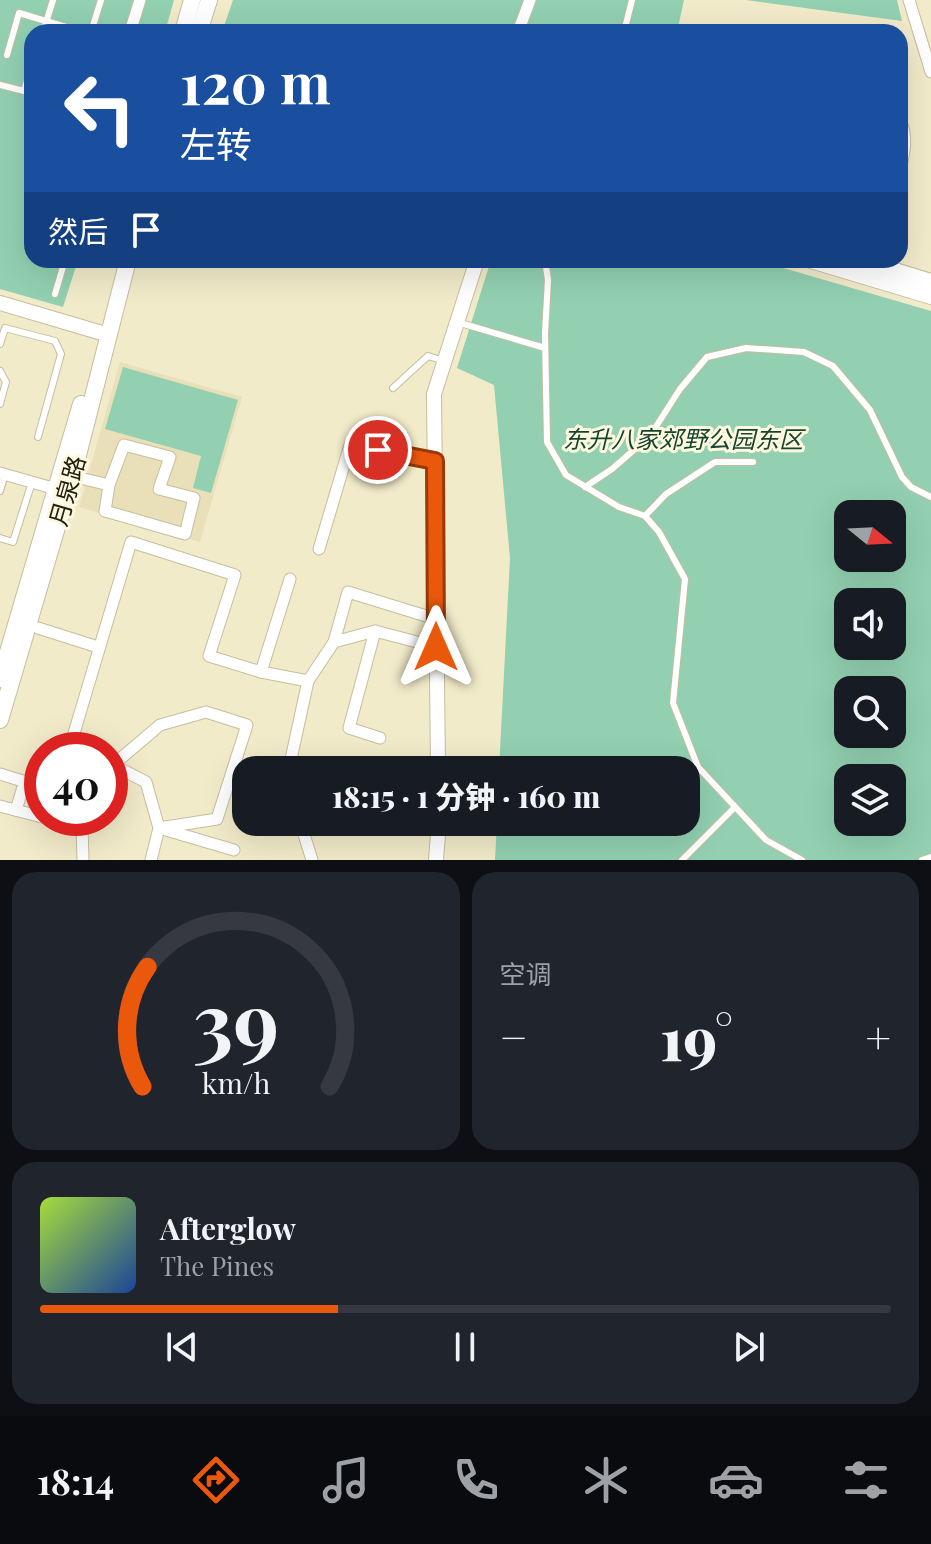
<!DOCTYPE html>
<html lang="zh">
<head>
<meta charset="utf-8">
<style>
  :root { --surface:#171b24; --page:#20242c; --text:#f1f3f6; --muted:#9ea1a6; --line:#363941; --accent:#ea580c }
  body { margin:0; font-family:"Playfair Display","Noto Sans SC",serif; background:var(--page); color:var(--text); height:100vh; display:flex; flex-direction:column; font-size:30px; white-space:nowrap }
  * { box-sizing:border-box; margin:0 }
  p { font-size:26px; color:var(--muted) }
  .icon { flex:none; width:44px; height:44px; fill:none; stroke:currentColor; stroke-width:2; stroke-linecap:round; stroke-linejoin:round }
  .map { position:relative; height:860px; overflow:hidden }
  .sheet { display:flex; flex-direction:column; gap:12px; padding:12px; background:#0d0f14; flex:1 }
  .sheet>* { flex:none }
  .top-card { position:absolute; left:24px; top:24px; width:884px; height:244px; border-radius:24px; box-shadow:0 8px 32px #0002; background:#1a4fa0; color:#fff; overflow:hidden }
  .needle { width:52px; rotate:108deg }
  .buttons { position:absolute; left:834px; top:500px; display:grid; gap:16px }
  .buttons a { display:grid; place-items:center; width:72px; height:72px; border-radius:16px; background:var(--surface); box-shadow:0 8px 32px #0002; font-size:40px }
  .speed { position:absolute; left:24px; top:732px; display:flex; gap:16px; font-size:40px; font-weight:700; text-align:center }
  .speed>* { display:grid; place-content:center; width:104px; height:104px; border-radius:50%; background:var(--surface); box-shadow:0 8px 32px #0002; line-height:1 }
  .speed .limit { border:12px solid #d22; background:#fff; color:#111 }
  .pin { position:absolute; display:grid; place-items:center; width:68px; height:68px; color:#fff; margin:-34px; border:4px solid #fff; border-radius:50%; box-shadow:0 2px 8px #0007 }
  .me { position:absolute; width:88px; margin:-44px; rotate:0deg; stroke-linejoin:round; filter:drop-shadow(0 0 6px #0008) }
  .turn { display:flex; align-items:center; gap:28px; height:168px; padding:0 24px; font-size:36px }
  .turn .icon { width:104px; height:104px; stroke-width:2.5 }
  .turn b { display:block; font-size:56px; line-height:68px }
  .then { display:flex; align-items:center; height:76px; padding:0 24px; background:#0003; gap:16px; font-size:30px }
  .big { font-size:60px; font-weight:800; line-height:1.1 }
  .sheet .tile { flex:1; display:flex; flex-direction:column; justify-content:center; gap:12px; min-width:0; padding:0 28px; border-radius:24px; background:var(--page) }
  .sheet .dial { align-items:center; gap:0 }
  .dial svg { height:208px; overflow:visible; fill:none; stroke:var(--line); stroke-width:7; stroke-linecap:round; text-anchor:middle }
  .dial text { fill:var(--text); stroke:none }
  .song { display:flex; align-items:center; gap:24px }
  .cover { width:96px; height:96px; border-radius:12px; background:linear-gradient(135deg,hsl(80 70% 55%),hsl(220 70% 35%)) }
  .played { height:8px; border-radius:4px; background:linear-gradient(90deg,var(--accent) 35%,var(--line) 35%) }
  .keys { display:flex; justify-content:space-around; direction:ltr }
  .heat { display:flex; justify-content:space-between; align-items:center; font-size:44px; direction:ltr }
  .sheet .tiles { flex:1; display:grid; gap:12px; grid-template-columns:1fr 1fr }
  .tile:last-child { grid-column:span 2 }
  .trip { position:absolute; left:232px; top:756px; width:468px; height:80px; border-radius:24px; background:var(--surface); box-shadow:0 8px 32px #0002; font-weight:800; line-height:80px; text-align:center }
  .tabs { display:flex; height:128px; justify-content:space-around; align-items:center; background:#090b0e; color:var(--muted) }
  .tabs .icon { width:56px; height:56px }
  .tabs .on { color:var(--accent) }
  .tabs b { font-size:36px; color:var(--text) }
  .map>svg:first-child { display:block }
</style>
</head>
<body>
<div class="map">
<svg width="931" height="860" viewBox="0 0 931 860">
  <rect width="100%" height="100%" fill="#f2ebca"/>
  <path fill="#e9e0b9" d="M 120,362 L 242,397 L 200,542 L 79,507 Z"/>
  <g fill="#92d0b1" fill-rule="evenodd">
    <path d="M 0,0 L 174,0 L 165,32 L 32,32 L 32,260 L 78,260 L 63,307 L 0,289 Z"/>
    <path d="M 233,0 L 684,0 L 677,32 L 222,32 Z"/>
    <path d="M 746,0 L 897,0 L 902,21 Z"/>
    <path d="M 491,260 L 756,260 L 931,311 L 931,860 L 495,860 L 497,822 L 686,822 L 686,770 L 499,770 L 510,558 L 494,385 L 457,368 ZM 848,514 L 892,514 L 892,558 L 848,558 ZM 848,602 L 892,602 L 892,646 L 848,646 ZM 848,690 L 892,690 L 892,734 L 848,734 ZM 848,778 L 892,778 L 892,822 L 848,822 Z"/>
    <path d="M 123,367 L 238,400 L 211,493 L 193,488 L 201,456 L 105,429 Z"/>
  </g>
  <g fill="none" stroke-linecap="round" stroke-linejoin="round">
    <defs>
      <g id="service">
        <path d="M 43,32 L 53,0"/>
        <path d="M 91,32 L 101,0"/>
        <path d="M 624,32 L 632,0"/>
        <path d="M 7,55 L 19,13 L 83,32"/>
        <path d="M 0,85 L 32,93"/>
        <path d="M 24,91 L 32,64"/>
        <path d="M 900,115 C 912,134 907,156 900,177"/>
        <path d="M 545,260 L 548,280 L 545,333 L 547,442 L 566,475 L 619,507 L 645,516 L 659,532 L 685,579 L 673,703 L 698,767 L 766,840 L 802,860"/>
        <path d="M 55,294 L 65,260"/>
        <path d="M 457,322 L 545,348"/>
        <path d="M 0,344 L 5,328 L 55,341 L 61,354 L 38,437"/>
        <path d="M 0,371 L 6,382 L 0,404"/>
        <path d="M 393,388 L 428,356 L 444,361"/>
        <path d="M 585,487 L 612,469 L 650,436 L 680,389 L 707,357 L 746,348 L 804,352 L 833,366 L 870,410 L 902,477 L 911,487 L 931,497"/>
        <path d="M 0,491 L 5,474"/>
        <path d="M 645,516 L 666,494 L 715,462 L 753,462"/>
        <path d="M 0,538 L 13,542 L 32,482"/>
        <path d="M 682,860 L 735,807"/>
        <path d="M 922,860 L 931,857"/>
      </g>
      <g id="minor">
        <path d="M 909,0 L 931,72"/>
        <path d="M 130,32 L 140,0"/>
        <path d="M 518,32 L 530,0"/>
        <path d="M 0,473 L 56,489"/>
        <path d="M 70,484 L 80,478 L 109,485 L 124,445 L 170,457 L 159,489 L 194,498 L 185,534 L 105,511 L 109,485"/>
        <path d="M 319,549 L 350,445 L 435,461"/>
        <path d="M 38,628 L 98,647"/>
        <path d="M 334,642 L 348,592 L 436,619"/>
        <path d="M 261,672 L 290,579"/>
        <path d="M 380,738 L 349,728 L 375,631 L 436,647"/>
        <path d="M 69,750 L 131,542 L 235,575 L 209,656 L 261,672 L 308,681 L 334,642 L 375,631"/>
        <path d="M 110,770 L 113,765 L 160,725 L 206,712 L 247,725 L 217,819 L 159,828 L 146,782 L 113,765"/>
        <path d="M 290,770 L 291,759 L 308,681"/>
        <path d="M 0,774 L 42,787"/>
        <path d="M 0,806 L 42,817"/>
        <path d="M 16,810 L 25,781"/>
        <path d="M 47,818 L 82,827"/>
        <path d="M 300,822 L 312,860"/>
        <path d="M 83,860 L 82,827 L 85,818"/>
        <path d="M 151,860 L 159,828 L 234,850"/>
      </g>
      <g id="tertiary">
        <path d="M 0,303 L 102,333"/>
        <path d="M 438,770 L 434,394 L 477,260"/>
        <path d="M 436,860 L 439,822"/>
      </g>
      <g id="secondary">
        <path d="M 183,32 L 192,0"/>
        <path d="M 199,32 L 209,0"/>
        <path d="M 811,260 L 931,296"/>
        <path d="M 859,260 L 931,282"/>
        <path d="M 0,679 L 81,404"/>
        <path d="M 0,720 L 76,463 L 128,260"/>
      </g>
    </defs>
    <use href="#service" stroke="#c5be9f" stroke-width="8"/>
    <use href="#minor" stroke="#c5be9f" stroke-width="13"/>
    <use href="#tertiary" stroke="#c5be9f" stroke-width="16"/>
    <use href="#secondary" stroke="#c5be9f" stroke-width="18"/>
    <use href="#service" stroke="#fff" stroke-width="6"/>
    <use href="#minor" stroke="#fff" stroke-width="11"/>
    <use href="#tertiary" stroke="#fff" stroke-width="14"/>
    <use href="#secondary" stroke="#fff" stroke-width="16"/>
  </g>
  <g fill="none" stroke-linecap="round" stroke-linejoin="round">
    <defs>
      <path id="route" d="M 378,450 L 435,461 L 436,647"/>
    </defs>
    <use href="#route" stroke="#983908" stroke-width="20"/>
    <use href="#route" stroke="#ea580c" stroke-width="14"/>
  </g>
  <g text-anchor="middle" stroke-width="6" stroke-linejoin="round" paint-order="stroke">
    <g font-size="24" font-style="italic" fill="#154531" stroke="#fef8de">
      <text x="683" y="448">东升八家郊野公园东区</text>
    </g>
    <g font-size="24" fill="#201d11" stroke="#fef8de">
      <text transform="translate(68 491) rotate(-74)" y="8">月泉路</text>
    </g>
  </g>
</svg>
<div class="buttons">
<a><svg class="needle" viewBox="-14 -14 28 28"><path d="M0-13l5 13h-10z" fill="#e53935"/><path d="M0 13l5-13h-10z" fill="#9ea1a6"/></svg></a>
<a><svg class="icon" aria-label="sound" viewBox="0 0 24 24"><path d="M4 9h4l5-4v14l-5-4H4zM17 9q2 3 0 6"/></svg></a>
<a><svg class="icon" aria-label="search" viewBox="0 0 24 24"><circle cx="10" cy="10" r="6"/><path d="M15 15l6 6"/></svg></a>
<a><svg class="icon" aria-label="layers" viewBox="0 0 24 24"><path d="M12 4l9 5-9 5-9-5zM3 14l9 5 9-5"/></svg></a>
</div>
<div class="speed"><div class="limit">40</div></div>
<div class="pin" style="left:378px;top:450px;background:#d93025"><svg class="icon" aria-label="arrive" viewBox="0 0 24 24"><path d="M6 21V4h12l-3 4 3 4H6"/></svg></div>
<svg class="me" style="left:436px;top:647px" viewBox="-20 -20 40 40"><path d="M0-17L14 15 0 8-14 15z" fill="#ea580c" stroke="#fff" stroke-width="4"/></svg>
<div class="trip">18:15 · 1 分钟 · 160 m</div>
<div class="top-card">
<div class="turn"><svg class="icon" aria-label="left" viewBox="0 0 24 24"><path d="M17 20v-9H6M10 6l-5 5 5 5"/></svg><div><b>120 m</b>左转</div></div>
<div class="then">然后<svg class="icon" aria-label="arrive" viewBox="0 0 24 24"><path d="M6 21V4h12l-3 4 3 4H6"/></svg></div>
</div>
</div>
<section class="sheet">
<div class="tiles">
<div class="tile dial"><svg viewBox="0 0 100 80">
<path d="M14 69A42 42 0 1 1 86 69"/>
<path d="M14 69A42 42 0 0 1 16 23" stroke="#ea580c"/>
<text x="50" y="56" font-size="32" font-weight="700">39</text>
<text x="50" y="72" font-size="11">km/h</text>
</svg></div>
<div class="tile"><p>空调</p>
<div class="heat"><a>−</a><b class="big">19°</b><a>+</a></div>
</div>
<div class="tile">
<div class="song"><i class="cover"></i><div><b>Afterglow</b><p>The Pines</p></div></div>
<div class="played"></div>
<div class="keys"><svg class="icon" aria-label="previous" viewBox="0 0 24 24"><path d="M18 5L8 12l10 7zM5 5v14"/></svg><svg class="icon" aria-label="pause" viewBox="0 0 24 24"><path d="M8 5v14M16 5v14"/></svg><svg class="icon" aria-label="next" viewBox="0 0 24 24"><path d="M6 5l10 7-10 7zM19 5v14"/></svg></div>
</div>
</div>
</section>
<nav class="tabs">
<b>18:14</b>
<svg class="icon on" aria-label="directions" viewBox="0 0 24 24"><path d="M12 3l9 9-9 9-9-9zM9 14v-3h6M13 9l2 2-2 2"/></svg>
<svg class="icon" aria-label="music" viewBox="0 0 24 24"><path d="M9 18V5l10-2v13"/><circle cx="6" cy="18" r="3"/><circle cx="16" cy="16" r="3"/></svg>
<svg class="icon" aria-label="phone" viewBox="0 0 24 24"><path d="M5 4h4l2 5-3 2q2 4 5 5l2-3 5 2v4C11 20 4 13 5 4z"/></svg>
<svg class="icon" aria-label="climate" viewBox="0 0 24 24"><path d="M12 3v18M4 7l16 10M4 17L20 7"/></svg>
<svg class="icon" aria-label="car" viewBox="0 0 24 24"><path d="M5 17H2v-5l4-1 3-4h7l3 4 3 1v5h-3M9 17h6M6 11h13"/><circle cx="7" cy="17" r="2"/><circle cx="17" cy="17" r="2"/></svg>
<svg class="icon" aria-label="filters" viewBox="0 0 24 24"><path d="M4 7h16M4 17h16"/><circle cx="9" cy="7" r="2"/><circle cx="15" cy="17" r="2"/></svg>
</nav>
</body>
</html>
